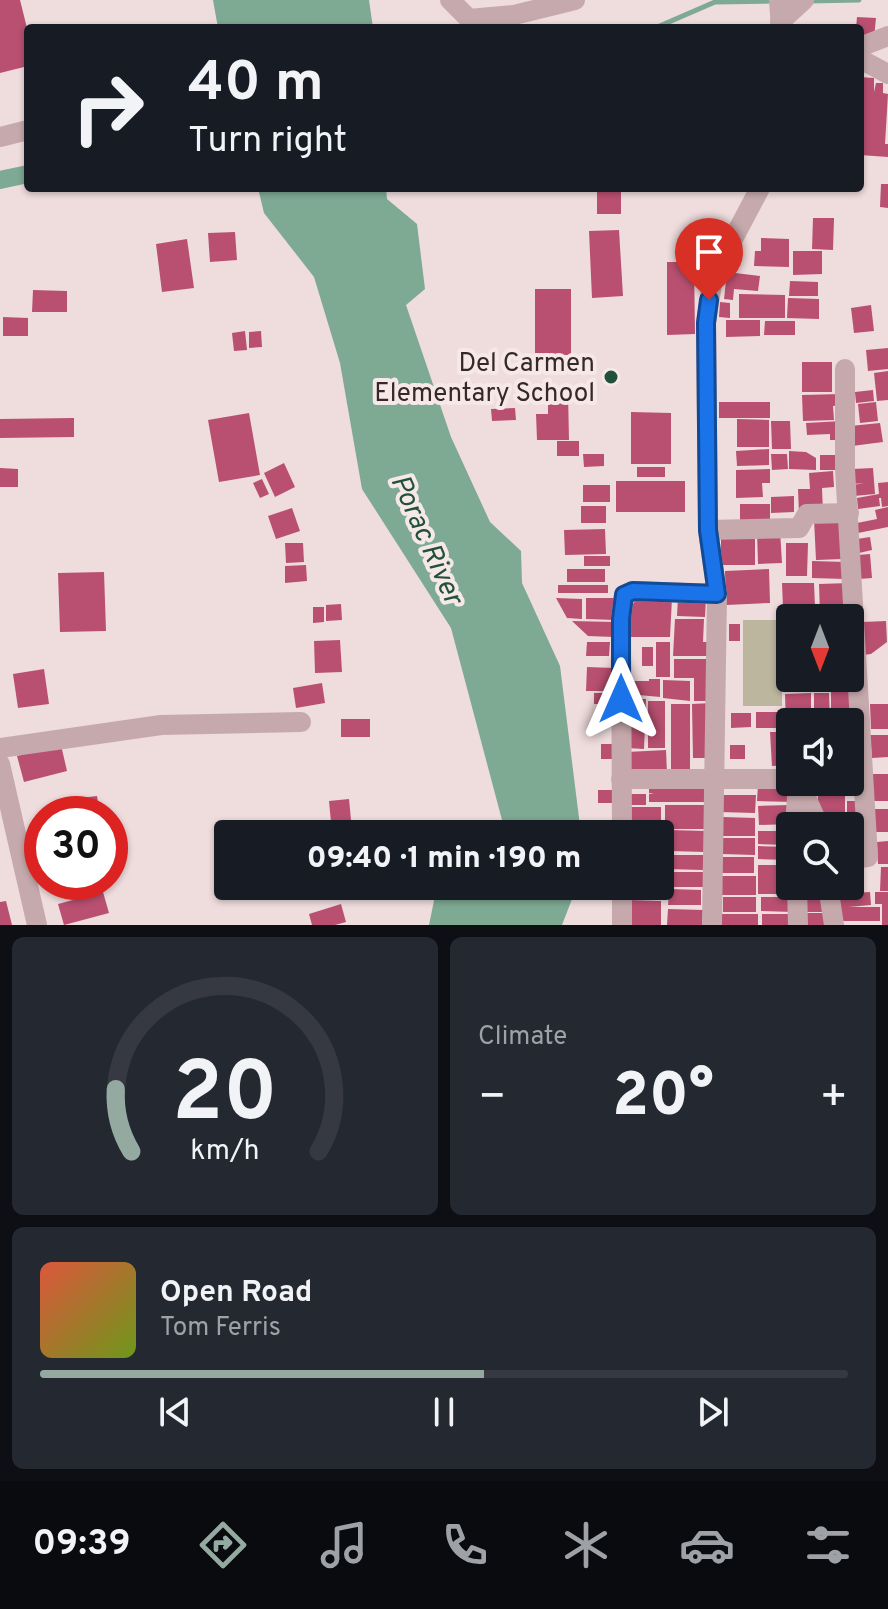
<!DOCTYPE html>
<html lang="en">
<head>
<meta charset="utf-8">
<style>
  :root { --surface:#171b24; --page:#242831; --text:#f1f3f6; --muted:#9ea1a6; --line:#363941; --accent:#94aaa1 }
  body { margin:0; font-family:Overpass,sans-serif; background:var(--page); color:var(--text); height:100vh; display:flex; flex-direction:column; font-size:30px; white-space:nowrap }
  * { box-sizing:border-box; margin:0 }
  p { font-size:26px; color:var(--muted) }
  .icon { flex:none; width:44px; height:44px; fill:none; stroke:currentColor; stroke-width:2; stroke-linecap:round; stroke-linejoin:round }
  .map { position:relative; height:925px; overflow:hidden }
  .sheet { display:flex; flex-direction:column; gap:12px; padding:12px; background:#0d0f14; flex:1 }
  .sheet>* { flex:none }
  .banner { position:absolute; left:24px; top:24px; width:840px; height:168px; border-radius:8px; box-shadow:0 2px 6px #0004; background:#171b24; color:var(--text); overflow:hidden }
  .needle { width:52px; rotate:180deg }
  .controls { position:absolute; left:776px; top:604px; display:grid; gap:16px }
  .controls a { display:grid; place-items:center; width:88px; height:88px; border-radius:8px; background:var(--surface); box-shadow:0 2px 6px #0004; font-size:40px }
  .speed { position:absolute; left:24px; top:796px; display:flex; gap:16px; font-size:40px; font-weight:700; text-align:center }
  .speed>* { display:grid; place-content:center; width:104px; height:104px; border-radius:50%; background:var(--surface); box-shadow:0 2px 6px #0004; line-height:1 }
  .speed .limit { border:12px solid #d22; background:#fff; color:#111 }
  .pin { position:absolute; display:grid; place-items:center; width:68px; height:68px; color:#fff; margin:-82px -34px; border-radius:50% 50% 50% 0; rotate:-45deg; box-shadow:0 0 8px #0007 }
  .pin .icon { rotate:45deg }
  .me { position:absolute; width:88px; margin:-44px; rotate:0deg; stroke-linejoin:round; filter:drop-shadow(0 0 6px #0008) }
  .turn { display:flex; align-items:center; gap:28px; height:168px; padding:0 32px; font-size:36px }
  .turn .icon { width:104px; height:104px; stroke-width:2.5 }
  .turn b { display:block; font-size:56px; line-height:68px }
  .big { font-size:60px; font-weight:800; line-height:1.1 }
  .sheet .widget { flex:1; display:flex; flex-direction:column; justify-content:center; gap:12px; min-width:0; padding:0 28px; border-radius:12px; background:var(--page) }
  .sheet .dial { align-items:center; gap:0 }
  .dial svg { height:208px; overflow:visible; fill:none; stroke:var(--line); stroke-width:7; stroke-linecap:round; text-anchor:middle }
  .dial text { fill:var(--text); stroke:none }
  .song { display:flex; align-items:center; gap:24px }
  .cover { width:96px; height:96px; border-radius:12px; background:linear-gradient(135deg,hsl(10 70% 55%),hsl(80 70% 35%)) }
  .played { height:8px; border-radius:4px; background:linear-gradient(90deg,var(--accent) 55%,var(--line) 55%) }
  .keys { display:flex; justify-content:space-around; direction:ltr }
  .heat { display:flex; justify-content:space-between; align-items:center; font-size:44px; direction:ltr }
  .sheet .tiles { flex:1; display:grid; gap:12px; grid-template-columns:1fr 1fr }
  .widget:last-child { grid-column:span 2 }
  .trip { position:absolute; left:214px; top:820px; width:460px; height:80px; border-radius:8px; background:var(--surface); box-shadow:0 2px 6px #0004; font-weight:800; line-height:80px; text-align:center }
  .dock { display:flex; height:128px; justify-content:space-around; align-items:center; background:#090b0e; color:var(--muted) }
  .dock .icon { width:56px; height:56px }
  .dock .current { color:var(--accent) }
  .dock b { font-size:36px; color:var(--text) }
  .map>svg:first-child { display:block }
</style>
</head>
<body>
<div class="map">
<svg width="888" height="925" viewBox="0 0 888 925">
  <rect width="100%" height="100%" fill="#efdcdd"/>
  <rect fill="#bcb69e" x="743" y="620" width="39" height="86"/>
  <g fill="#7ea993">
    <path d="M 213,0 L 369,0 L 373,28 L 218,28 Z"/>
    <path d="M 258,188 L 386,188 L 387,199 L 417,224 L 425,289 L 406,305 L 451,437 L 490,522 L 521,551 L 522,583 L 560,666 L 581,834 L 484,834 L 502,820 L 451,628 L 362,489 L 340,363 L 314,277 L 264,213 Z"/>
    <path d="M 437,886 L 577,886 L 562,925 L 429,925 Z"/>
  </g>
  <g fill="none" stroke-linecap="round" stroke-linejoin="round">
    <g stroke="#7ea993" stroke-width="5">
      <path d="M 808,1 L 859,0"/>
      <path d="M 655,28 L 715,2 L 774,1"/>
    </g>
    <path stroke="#7ea993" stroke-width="18" d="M 0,180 L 28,174"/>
  </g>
  <g fill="#b95071">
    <path d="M 0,0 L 20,0 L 28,32 L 28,66 L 0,73 Z"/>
    <path d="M 857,17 L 876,18 L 874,38 L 860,37 L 860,28 L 856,28 Z"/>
    <path d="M 860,77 L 874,78 L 874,92 L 876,83 L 883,83 L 883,93 L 888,94 L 885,144 L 888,144 L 888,157 L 860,155 Z"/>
    <path d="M 881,184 L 888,184 L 888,208 L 880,207 Z"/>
    <rect x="597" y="188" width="24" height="26"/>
    <path d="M 813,218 L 834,218 L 833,250 L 812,249 Z"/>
    <path d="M 619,230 L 623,296 L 592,298 L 589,231 Z"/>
    <path d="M 235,232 L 237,260 L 210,262 L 208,233 Z"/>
    <path d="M 761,238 L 789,239 L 789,267 L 754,266 L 755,251 L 761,251 Z"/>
    <path d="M 187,239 L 194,288 L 162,292 L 156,244 Z"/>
    <path d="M 793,251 L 822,251 L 822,274 L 793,275 Z"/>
    <path d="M 667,262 L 694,262 L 695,334 L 667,335 Z"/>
    <path d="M 727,272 L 760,276 L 758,291 L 734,289 L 733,300 L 724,299 Z"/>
    <path d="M 790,281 L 818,282 L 818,296 L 789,296 Z"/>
    <rect x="535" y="289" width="36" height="66"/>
    <path d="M 33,290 L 67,291 L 67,312 L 32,312 Z"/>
    <path d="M 739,294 L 785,295 L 785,318 L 739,318 Z"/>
    <path d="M 788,298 L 819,299 L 819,319 L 787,318 Z"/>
    <path d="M 720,302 L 730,303 L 730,318 L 719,317 Z"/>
    <path d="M 871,305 L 874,331 L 854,333 L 851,308 Z"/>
    <path d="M 3,317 L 28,318 L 28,336 L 3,336 Z"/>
    <path d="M 726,320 L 760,320 L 760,336 L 726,337 Z"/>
    <path d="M 765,321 L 795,321 L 795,335 L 764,335 Z"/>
    <path d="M 245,331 L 247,350 L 234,351 L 232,333 Z"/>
    <path d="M 261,331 L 262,347 L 249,348 L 249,332 Z"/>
    <path d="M 888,348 L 888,369 L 868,371 L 866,350 Z"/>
    <rect x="802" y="362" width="30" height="30"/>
    <path d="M 888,371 L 888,400 L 877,401 L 874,373 Z"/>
    <path d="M 873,390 L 874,401 L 856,403 L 855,392 Z"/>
    <path d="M 548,393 L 568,393 L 569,440 L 537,440 L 536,414 L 548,414 Z"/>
    <path d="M 842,394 L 843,405 L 833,406 L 834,420 L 803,421 L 802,395 Z"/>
    <rect x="719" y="402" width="51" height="16"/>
    <path d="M 876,402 L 878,421 L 860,423 L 858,404 Z"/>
    <path d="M 515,408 L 516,420 L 492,421 L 491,409 Z"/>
    <path d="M 631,412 L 671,413 L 671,464 L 631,464 Z"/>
    <path d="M 249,413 L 260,475 L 219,482 L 208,420 Z"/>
    <path d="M 74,418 L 74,437 L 0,438 L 0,419 Z"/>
    <path d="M 737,419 L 769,420 L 769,447 L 737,447 Z"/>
    <path d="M 771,421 L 790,421 L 791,449 L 772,449 Z"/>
    <path d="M 843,421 L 843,440 L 830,440 L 830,434 L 807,435 L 806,423 Z"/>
    <path d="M 880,423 L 883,442 L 852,446 L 850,426 Z"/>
    <rect x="557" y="441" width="22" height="15"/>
    <path d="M 769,449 L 769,465 L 737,466 L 736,451 Z"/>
    <path d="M 789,451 L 806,452 L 816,458 L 816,470 L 789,469 Z"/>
    <path d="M 583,454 L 604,454 L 604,466 L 584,467 Z"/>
    <path d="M 771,454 L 787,454 L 788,469 L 772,470 Z"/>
    <path d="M 820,455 L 845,455 L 844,470 L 820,470 Z"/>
    <path d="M 284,463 L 295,487 L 275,497 L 264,473 Z"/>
    <rect x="637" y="467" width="28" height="10"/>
    <path d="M 0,468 L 18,469 L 18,487 L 0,487 Z"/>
    <path d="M 873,468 L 875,494 L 854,496 L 853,485 L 864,483 L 853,484 L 852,469 Z"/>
    <path d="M 770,469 L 770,483 L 762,483 L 763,497 L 736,498 L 736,470 Z"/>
    <path d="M 833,471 L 834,487 L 822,488 L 823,512 L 799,513 L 798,489 L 810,489 L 809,473 Z"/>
    <path d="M 262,479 L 269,494 L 260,498 L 253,483 Z"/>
    <rect x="616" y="481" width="69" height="31"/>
    <path d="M 888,482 L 888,506 L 882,507 L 881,498 L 879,498 L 880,506 L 858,509 L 857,498 L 879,494 L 878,483 Z"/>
    <rect x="583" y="485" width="27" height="17"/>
    <path d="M 794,496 L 794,512 L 771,513 L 771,497 Z"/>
    <rect x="740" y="504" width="30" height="20"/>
    <rect x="581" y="506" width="25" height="17"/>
    <path d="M 888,507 L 888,527 L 858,533 L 857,523 L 877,519 L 875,510 Z"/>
    <path d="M 292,508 L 300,531 L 276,539 L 268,516 Z"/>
    <path d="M 841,518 L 843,559 L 816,560 L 814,519 Z"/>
    <path d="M 605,529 L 606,554 L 565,555 L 564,530 Z"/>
    <path d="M 780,531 L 782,563 L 758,564 L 757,532 Z"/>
    <rect x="721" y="536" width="34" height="29"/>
    <path d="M 870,537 L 872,550 L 859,553 L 857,539 Z"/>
    <path d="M 285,543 L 303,543 L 304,562 L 286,563 Z"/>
    <path d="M 786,543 L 808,543 L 807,576 L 786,576 Z"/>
    <path d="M 870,554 L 872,578 L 859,579 L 858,555 Z"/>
    <rect x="584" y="556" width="26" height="10"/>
    <path d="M 812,561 L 846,562 L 846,579 L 812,578 Z"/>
    <path d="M 306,565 L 307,581 L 285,583 L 285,566 Z"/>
    <rect x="567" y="569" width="38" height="13"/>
    <path d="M 769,569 L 770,603 L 726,605 L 725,571 Z"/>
    <path d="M 104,572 L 106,631 L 60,632 L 58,573 Z"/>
    <path d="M 782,583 L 814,583 L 815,607 L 783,608 Z"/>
    <path d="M 850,583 L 851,613 L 820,614 L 819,584 Z"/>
    <rect x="558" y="585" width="50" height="8"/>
    <path d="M 678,596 L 706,597 L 705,617 L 677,616 Z"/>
    <path d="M 556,598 L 582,599 L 582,619 L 567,618 Z"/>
    <path d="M 586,598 L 616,598 L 615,620 L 586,619 Z"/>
    <path d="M 637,598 L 672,598 L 670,637 L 626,637 L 631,607 Z"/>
    <path d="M 341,604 L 342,620 L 326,621 L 326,605 Z"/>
    <path d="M 313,607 L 324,607 L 324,622 L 313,623 Z"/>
    <path d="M 675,619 L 704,619 L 703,642 L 709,642 L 709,656 L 673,656 Z"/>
    <path d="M 572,621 L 614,622 L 614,637 L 588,636 Z"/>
    <path d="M 886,621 L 887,642 L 871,654 L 863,655 L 862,622 Z"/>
    <rect x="729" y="624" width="11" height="17"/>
    <path d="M 340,640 L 342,672 L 315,673 L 314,641 Z"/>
    <path d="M 587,642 L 610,642 L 609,656 L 586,656 Z"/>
    <rect x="656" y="642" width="14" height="35"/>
    <rect x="642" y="647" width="11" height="19"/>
    <path d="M 674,659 L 710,659 L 711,701 L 694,701 L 694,678 L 674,678 Z"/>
    <path d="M 587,667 L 615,668 L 615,691 L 586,691 Z"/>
    <path d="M 44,669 L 49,704 L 18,708 L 13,674 Z"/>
    <path d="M 791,678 L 827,678 L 827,685 L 792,685 Z"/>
    <path d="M 649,679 L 660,679 L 660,697 L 628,694 L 628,681 L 649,681 Z"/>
    <path d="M 663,680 L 690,681 L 690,701 L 663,698 Z"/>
    <path d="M 322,683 L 325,703 L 296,708 L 293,688 Z"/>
    <rect x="831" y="692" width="22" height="27"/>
    <path d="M 594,693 L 616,693 L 616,715 L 598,715 L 598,704 L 594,704 Z"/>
    <path d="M 811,693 L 811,711 L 806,711 L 806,722 L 790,722 L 790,725 L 786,725 L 785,694 Z"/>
    <path d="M 814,693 L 829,693 L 830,719 L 814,719 Z"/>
    <path d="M 629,699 L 646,699 L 644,749 L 627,748 Z"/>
    <rect x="648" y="701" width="17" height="47"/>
    <path d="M 712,703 L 713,758 L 693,758 L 692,704 Z"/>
    <rect x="671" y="704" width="19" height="71"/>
    <path d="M 870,704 L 888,704 L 888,729 L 871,729 Z"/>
    <rect x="756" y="712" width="27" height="16"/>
    <path d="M 731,713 L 751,713 L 751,727 L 731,728 Z"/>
    <rect x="341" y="719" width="29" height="18"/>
    <path d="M 770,732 L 790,732 L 790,765 L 772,766 Z"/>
    <path d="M 870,735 L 888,735 L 888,757 L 872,758 Z"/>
    <path d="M 601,744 L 617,744 L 616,759 L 601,759 Z"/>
    <path d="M 61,745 L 67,771 L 24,782 L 17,756 Z"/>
    <rect x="730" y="745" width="15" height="14"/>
    <path d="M 666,750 L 667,774 L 627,771 L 627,752 Z"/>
    <path d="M 859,769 L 856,788 L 823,789 L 819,782 L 850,782 L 850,770 Z"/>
    <rect x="872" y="774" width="16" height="27"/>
    <path d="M 649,781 L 705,781 L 705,802 L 649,802 L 649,794 L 654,793 L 649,793 Z"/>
    <path d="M 758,785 L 795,786 L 795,802 L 757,801 Z"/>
    <rect x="598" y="790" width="16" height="13"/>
    <path d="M 818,791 L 845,792 L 845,818 L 818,818 Z"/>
    <rect x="629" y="794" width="17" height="11"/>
    <path d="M 719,795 L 756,795 L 755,813 L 719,812 Z"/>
    <path d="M 97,796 L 100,814 L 66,814 L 64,800 Z"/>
    <path d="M 349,799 L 351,820 L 331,822 L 329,801 Z"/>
    <path d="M 847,801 L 860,801 L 860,829 L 850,829 L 847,826 Z"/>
    <path d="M 665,805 L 704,805 L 705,829 L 665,829 Z"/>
    <path d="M 789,805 L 790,824 L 759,825 L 758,806 Z"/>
    <rect x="629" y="807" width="32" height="22"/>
    <rect x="871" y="809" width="17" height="23"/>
    <path d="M 723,817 L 755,818 L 755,836 L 723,836 Z"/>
    <path d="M 630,830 L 664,830 L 664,845 L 660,845 L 660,834 L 630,834 Z"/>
    <path d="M 669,830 L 705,831 L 705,852 L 669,851 Z"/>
    <path d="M 758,831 L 790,831 L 790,845 L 758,844 Z"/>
    <path d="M 723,838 L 755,838 L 755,855 L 722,854 Z"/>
    <path d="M 888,841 L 888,864 L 878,864 L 877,842 Z"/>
    <path d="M 758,846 L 790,847 L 790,860 L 758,859 Z"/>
    <path d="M 667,855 L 704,855 L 703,870 L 667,869 Z"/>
    <rect x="722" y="857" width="32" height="16"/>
    <path d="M 864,864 L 864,891 L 831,892 L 831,886 L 850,886 L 850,865 Z"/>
    <path d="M 758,865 L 790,865 L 792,894 L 758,894 Z"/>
    <path d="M 881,867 L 888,867 L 888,891 L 880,891 Z"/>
    <rect x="666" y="872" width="38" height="15"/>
    <path d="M 660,873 L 665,873 L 665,898 L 629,898 L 630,886 L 660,886 Z"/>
    <rect x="721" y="876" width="35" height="19"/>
    <path d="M 55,882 L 83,882 L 85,890 L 59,897 Z"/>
    <path d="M 669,889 L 701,890 L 701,905 L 668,905 Z"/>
    <path d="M 103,892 L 109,913 L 64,925 L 58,904 Z"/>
    <path d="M 870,892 L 871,905 L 849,907 L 880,907 L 880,921 L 835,921 L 838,894 Z"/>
    <path d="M 875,892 L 888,892 L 888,925 L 882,925 L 882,904 L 875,904 Z"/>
    <path d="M 822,895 L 823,912 L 804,912 L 804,896 Z"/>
    <rect x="723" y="897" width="33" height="15"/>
    <path d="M 761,897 L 792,897 L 792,912 L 761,911 Z"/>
    <path d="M 628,900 L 661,901 L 661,925 L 628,925 Z"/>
    <path d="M 6,901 L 12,925 L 0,925 L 0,902 Z"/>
    <path d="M 341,904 L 346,922 L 335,925 L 312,925 L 309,914 Z"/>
    <path d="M 668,909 L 703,910 L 702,925 L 667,925 Z"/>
    <rect x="805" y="913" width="22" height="12"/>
    <rect x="721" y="914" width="37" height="11"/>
    <rect x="762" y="914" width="31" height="11"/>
  </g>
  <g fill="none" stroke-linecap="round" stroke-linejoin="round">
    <g stroke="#c6a9ac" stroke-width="20">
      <path d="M 450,0 L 469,19 L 514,15 L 575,0"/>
      <path d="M 779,0 L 781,28"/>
      <path d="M 780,22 L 804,0"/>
      <path d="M 860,47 L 888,36"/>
      <path d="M 860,59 L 888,74"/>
      <path d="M 0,137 L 28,130"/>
      <path d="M 845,369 L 845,469 L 868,857 L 850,859"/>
      <path d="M 708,530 L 799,528 L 807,514 L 849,513"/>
      <path d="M 0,748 L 161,725 L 301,722"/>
      <path d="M 0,764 L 37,925"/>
      <path d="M 621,779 L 790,779"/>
      <path d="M 799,782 L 819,826"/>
      <path d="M 795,826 L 798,782"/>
      <path d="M 622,834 L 621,619 L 624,595 L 633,591 L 717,594"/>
      <path d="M 622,886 L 622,925"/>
      <path d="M 797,886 L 798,925"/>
      <path d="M 828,886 L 834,925"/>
      <path d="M 712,925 L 717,594 L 708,530 L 706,323 L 713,277 L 760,188"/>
    </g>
  </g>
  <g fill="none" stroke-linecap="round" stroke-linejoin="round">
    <defs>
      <path id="route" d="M 621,699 L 621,619 L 624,595 L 633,591 L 717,594 L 708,530 L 706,323 L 709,300"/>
    </defs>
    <use href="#route" stroke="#114b97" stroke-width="20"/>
    <use href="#route" stroke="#1a73e8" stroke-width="14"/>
  </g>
  <circle fill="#22513a" stroke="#f7e8e8" stroke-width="3" cx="611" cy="377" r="8"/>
  <g text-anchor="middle" stroke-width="8" stroke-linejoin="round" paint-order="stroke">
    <g font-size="26" fill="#34282b" stroke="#f7e8e8" text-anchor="end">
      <text x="595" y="371">Del Carmen<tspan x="595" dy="30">Elementary School</tspan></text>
    </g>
    <g font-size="28" font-style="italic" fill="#22513a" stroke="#f7e8e8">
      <text transform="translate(428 539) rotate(66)" y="10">Porac River</text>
    </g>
  </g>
</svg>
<div class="controls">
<a><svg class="needle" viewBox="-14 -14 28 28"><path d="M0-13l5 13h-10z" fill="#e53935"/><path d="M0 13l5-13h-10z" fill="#9ea1a6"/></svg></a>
<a><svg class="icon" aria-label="sound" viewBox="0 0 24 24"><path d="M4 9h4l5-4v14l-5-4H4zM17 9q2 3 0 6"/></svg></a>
<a><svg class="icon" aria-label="search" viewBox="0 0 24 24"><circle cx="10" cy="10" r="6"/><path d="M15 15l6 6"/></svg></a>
</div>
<div class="speed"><div class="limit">30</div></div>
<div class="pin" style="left:709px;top:300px;background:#d93025"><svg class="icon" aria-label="arrive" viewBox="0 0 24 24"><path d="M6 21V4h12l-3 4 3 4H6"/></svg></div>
<svg class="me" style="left:621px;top:699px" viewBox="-20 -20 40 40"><path d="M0-17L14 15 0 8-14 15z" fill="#1a73e8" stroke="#fff" stroke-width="4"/></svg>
<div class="trip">09:40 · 1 min · 190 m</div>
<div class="banner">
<div class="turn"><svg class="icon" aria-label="right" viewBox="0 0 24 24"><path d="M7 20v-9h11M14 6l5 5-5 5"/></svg><div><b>40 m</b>Turn right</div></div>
</div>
</div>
<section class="sheet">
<div class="tiles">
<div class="widget dial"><svg viewBox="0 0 100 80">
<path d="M14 69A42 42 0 1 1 86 69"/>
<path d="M14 69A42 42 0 0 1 8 45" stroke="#94aaa1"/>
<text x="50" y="56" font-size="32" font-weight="700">20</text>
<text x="50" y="72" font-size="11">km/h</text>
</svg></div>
<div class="widget"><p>Climate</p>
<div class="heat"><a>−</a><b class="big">20°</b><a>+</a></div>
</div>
<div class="widget">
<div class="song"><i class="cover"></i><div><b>Open Road</b><p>Tom Ferris</p></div></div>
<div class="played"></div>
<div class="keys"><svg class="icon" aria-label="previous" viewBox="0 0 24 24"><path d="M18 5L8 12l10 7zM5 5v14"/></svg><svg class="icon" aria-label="pause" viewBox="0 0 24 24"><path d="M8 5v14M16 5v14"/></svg><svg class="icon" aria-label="next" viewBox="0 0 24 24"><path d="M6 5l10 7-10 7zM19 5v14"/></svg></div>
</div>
</div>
</section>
<nav class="dock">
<b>09:39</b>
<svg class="icon current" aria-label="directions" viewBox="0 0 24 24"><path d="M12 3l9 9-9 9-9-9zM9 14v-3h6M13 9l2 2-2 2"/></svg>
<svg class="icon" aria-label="music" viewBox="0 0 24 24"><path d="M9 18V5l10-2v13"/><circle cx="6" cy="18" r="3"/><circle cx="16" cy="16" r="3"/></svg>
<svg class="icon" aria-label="phone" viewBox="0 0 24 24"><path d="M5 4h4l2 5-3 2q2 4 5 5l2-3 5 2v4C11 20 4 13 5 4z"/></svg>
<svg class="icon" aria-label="climate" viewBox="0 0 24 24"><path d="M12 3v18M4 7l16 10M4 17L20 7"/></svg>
<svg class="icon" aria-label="car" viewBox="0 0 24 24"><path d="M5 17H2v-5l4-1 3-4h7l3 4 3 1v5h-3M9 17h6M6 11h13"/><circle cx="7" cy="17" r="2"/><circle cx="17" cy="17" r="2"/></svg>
<svg class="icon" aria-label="filters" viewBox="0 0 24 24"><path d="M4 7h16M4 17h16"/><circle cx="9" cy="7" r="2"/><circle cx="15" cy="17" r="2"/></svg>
</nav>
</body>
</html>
